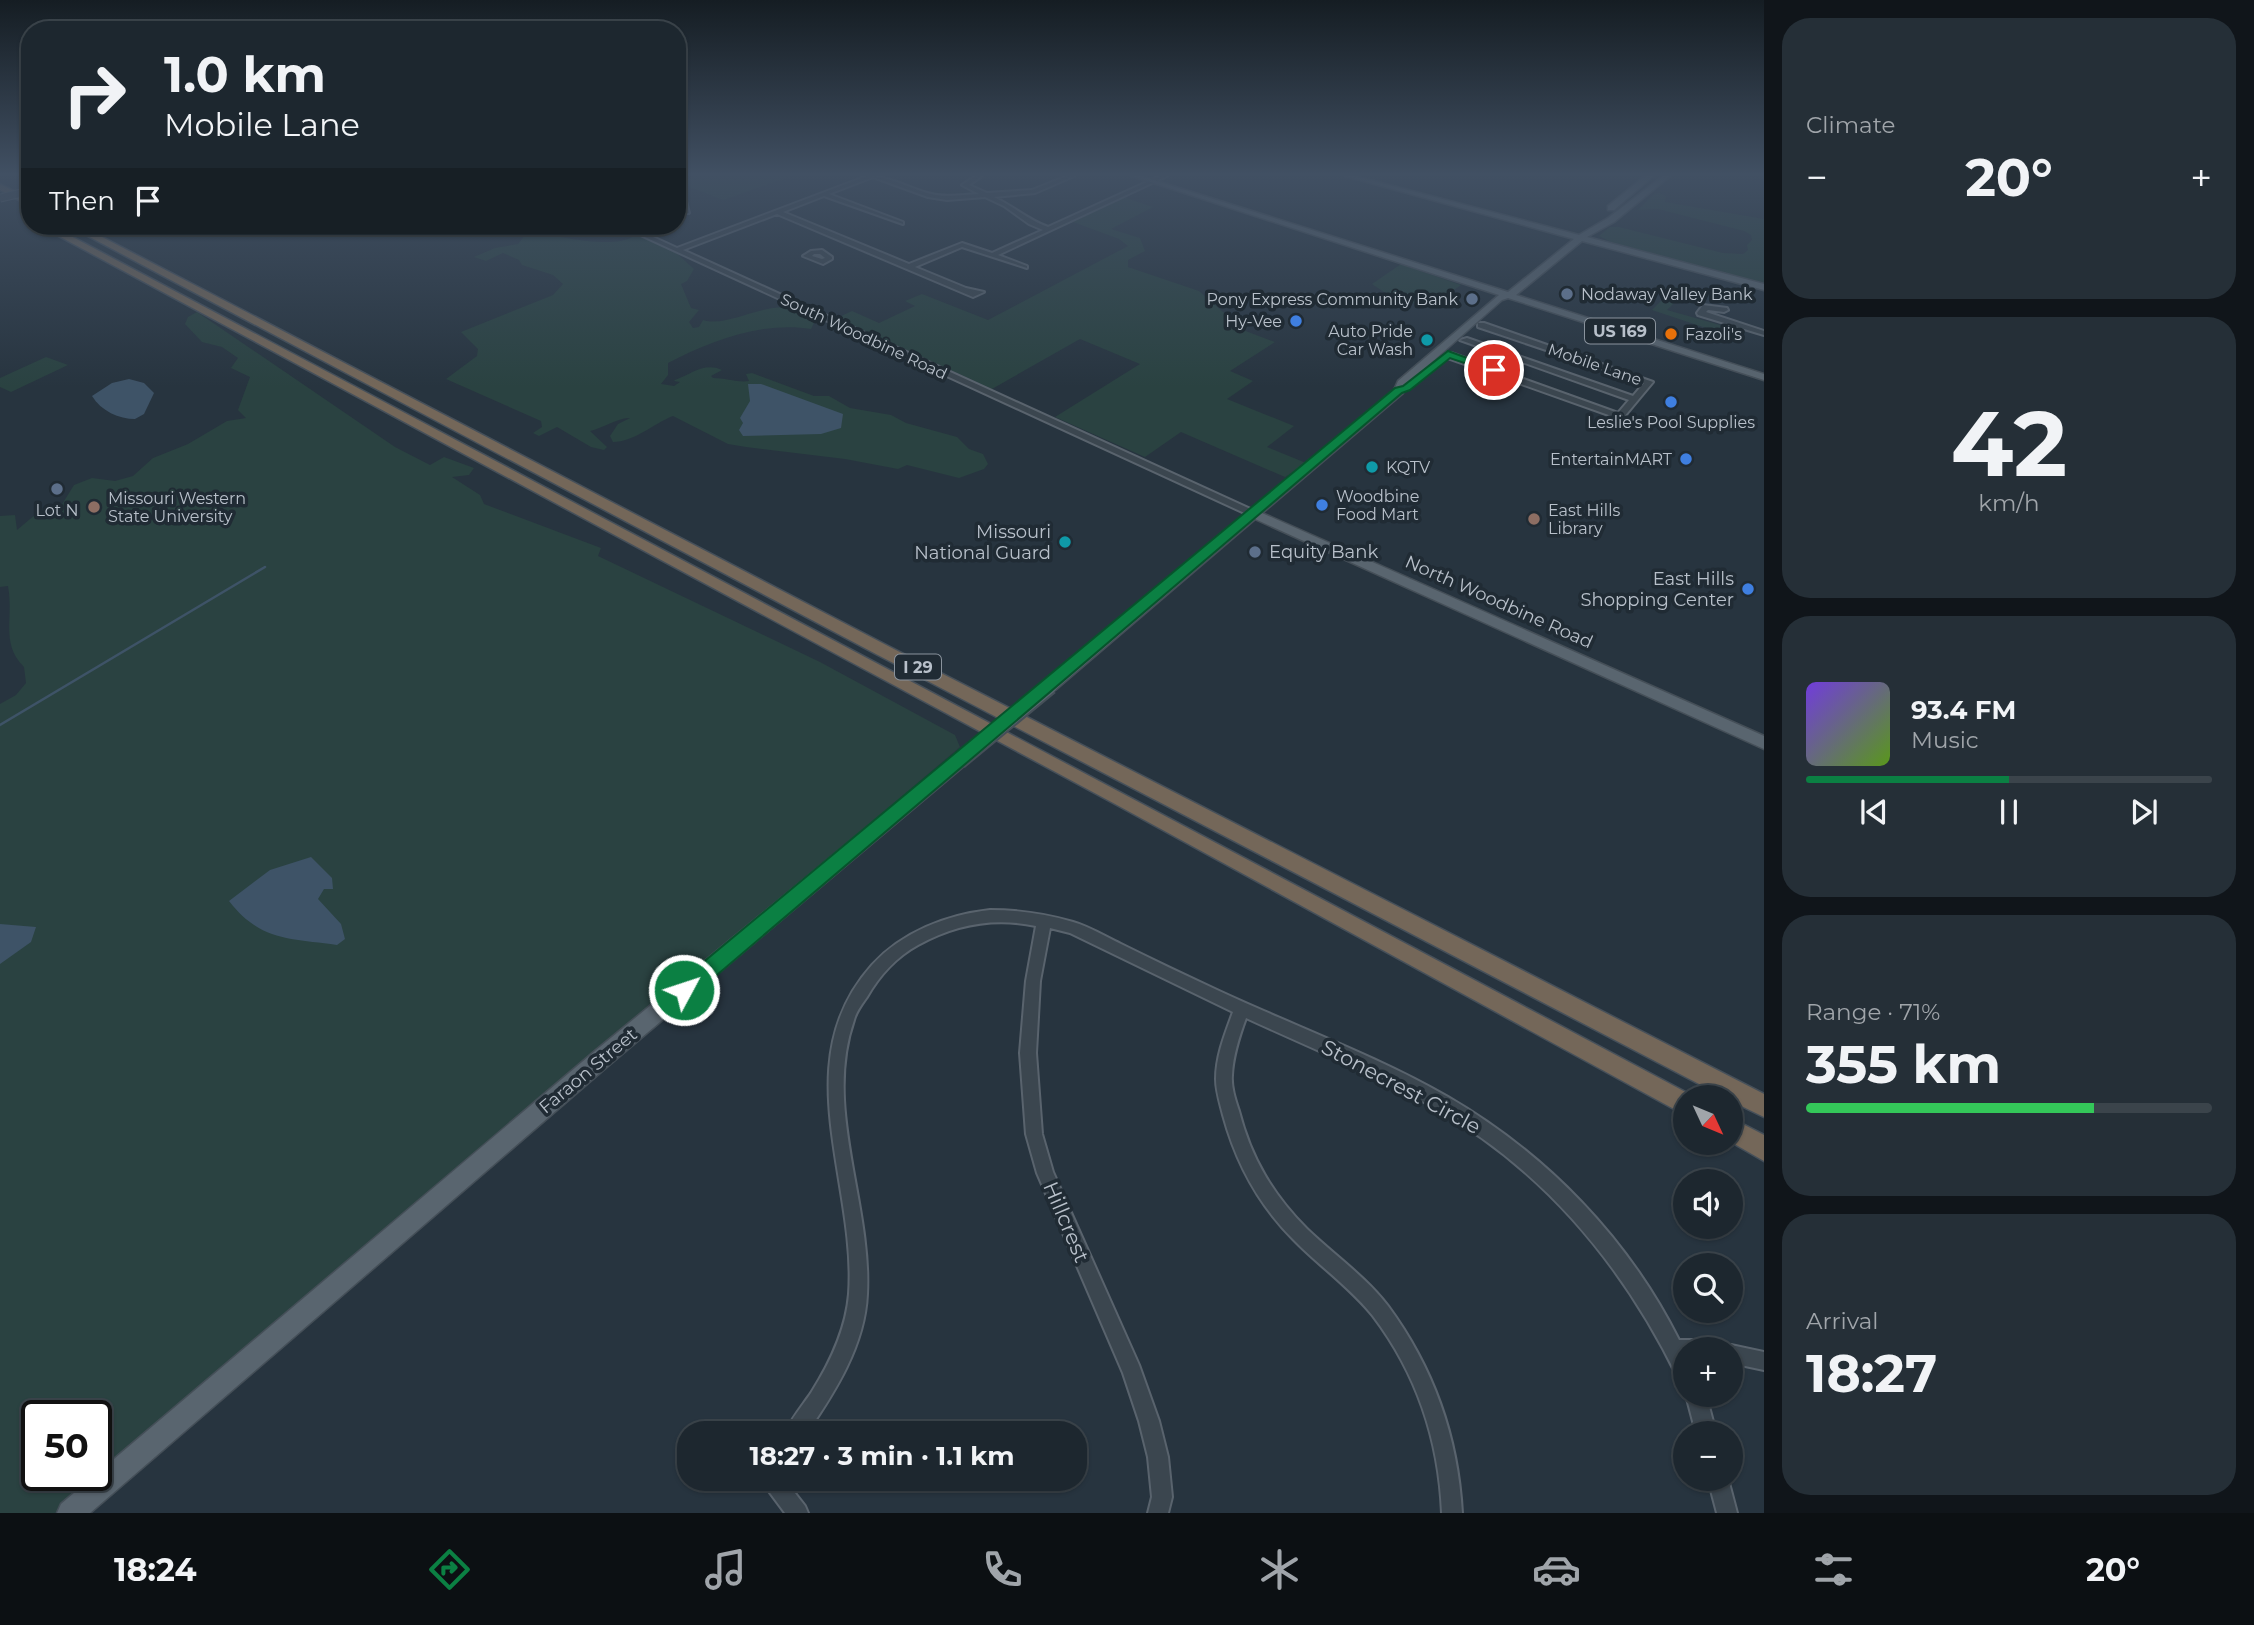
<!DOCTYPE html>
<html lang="en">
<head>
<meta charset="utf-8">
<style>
  :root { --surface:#1d272f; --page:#252f37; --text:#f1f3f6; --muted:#a0a5aa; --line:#3b444b; --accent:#0b8043 }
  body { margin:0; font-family:Montserrat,sans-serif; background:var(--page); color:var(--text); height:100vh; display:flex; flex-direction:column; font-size:26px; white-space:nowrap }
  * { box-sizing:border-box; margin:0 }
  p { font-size:23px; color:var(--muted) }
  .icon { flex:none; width:38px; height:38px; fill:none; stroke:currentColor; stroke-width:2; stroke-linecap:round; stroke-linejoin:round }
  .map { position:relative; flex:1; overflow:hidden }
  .side { display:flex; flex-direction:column; gap:18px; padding:18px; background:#10151a; width:490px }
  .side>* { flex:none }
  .banner { position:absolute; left:21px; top:21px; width:665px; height:214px; border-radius:28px; box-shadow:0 2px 5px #0004,0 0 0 2px var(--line); background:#1d272f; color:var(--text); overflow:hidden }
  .needle { width:46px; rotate:134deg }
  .buttons { position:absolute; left:1673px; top:1085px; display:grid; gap:14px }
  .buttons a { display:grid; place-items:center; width:70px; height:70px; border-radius:50%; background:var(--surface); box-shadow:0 2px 5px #0004,0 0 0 2px var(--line); font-size:35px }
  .speed { position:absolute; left:21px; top:1400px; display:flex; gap:14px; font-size:35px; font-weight:700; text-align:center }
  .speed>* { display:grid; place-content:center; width:91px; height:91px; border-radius:50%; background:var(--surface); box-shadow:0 2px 5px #0004,0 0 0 2px var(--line); line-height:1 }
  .speed .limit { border:4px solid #111; border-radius:10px; background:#fff; color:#111 }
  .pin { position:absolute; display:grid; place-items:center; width:60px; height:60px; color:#fff; margin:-30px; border:4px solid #fff; border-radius:50%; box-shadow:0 2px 7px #0007 }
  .me { position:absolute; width:77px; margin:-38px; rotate:50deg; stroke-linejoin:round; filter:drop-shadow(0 0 5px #0008) }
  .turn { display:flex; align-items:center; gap:24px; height:147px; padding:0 28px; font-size:32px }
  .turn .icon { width:91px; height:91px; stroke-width:2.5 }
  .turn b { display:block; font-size:49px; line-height:60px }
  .then { display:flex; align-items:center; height:66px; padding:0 28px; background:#0003; gap:14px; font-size:26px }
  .big { font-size:52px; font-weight:700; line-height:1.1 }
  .side .tile { flex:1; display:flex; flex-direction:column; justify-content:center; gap:10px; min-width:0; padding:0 24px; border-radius:28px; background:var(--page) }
  .side .dial { align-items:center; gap:0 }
  .dial b { font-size:91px; line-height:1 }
  .song { display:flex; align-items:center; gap:21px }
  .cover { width:84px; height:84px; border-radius:10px; background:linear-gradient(135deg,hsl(260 70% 55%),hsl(90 70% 35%)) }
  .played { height:7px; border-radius:4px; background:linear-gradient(90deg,var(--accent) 50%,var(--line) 50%) }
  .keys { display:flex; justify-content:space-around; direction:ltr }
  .heat { display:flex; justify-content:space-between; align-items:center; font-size:38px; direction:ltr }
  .charge { height:10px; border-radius:5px; background:linear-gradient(90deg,#34c759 71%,var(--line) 0) }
  .trip { position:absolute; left:677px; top:1421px; width:410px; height:70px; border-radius:28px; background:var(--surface); box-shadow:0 2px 5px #0004,0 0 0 2px var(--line); font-weight:700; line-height:70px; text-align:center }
  .tab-bar { display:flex; height:112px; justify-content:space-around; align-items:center; background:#0c1013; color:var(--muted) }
  .tab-bar .icon { width:49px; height:49px }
  .tab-bar .active { color:var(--accent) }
  .tab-bar b { font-size:32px; color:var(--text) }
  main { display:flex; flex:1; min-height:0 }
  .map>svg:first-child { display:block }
</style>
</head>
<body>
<main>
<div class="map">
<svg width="1764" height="1513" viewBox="0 0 1764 1513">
  <rect width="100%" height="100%" fill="#27343f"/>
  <g fill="#2a4241" fill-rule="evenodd">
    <path d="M 694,176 L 792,176 L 723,200 L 677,182 Z"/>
    <path d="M 1660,193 L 1666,196 L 1665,202 L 1764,219 L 1764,284 L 1611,242 L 1599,236 L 1610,227 L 1619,227 L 1723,253 L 1743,254 L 1748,250 L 1747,245 L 1752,240 L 1751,235 L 1744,231 L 1658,209 L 1638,210 L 1654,194 Z"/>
    <path d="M 1123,197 L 1153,207 L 1111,229 L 1140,238 L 1145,251 L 1128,260 L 1128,267 L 1199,291 L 1231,319 L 1227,324 L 1275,342 L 1230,371 L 1253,381 L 1227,399 L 1294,426 L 1267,447 L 1306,463 L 1285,477 L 1181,432 L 1145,457 L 1055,417 L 1140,364 L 1080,339 L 992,389 L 837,318 L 852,311 L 879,323 L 915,306 L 905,301 L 922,294 L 988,320 L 1128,246 L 1119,239 L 1073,222 Z"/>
    <path d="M 539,233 C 563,237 615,250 636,235 L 674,251 L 694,269 L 687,281 L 681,284 L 691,308 L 699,310 L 689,322 L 693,328 L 699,327 L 703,320 C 734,330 783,286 815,321 L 811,329 C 763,321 710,341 668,363 L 668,375 L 661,384 L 674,386 L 680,382 L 674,381 L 675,380 C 692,374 704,362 722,370 L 711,376 L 713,378 C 725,378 739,383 749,381 L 746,374 L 752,373 L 814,396 L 829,396 L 850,408 L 891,415 L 906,423 L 957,437 L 969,449 L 983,454 L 988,464 L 984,469 L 959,478 L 907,465 L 898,469 L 845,459 L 746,447 L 728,444 L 673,416 C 653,424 634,442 613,442 L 610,436 L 618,424 L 630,418 C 619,417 603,428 590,431 L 607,447 L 604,450 L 591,447 L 557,427 L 539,436 L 533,433 L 542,427 L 541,421 L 446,379 L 477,356 L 478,349 L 461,332 L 553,295 L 563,284 L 553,275 L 522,265 L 519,260 L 503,253 L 486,261 L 474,257 L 495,248 L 518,244 L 526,234 Z"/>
    <path d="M 1401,264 L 1461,285 L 1443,298 L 1403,305 L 1372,284 Z"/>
    <path d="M 1675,287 L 1687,290 L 1667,310 L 1720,325 L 1724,329 L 1721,333 L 1652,310 Z"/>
    <path d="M 197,312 L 395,447 L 430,465 L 444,457 L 474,468 L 469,475 L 452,477 L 480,495 L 484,504 L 601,548 L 598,556 L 820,662 L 955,735 L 960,747 L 55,1513 L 0,1513 L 0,704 L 16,695 L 26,683 L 24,667 C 0,643 14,619 8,586 L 0,587 L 0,516 L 15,515 L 17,530 L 42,509 L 61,506 L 74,485 L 92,478 L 115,481 L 133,476 L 153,458 L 188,444 L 227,421 L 246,418 L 238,410 L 250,377 L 231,368 L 238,358 L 222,347 L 202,342 L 185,324 L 188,317 ZM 37,1416 L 96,1416 L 96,1475 L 37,1475 Z"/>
    <path d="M 46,357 L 68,365 L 11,392 L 0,387 L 0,378 Z"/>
  </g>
  <g fill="#3e5367">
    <path d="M 129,379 L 144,383 L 154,393 L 144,414 L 135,419 C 119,419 101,411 92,396 L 112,383 Z"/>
    <path d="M 748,384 L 761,384 L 843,414 L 841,428 L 821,434 L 743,436 L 739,430 L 743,423 L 740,418 L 750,401 Z"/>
    <path d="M 311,857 L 332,878 L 333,889 L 324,889 L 318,899 L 341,924 L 345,939 L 337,945 C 290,938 261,942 229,901 L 270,870 Z"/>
    <path d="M 0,924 L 36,927 L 31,942 L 0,964 Z"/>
  </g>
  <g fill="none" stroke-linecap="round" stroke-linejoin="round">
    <path stroke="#3e5367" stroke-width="2.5" d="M 0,725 L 265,567"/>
    <defs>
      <g id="minor">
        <path d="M 867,176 C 888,176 907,187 927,193 C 944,198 961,195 979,194 L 962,185 L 976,176 L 982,176 L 969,185 L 987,193 L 1032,190 L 1067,176 L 1074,176 L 1035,193 L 994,197 C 1013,206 1028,220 1048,227 L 1160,176 L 1167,176 L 998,255 L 1027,266 L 1027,268 L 962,247 L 915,267 L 966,288 L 984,292 L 973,297 L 777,214 L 683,250 L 1257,512 L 1257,516 L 1251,516 L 621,226 L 629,226 L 677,248 ZM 873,177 L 928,197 L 947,200 L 985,197 L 1004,206 L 1029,224 L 1043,230 L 992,253 L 962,243 L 909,264 L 783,212 L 824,196 L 903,224 L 903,222 L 829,194 Z"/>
        <path d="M 677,198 L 686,201 L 689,213 L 685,213 L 681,203 L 677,202 Z"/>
        <path d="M 822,250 L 832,257 L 832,259 L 823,264 L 803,256 L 811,251 ZM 814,254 L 820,254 L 825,258 L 822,259 L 812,256 Z"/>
        <path d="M 1703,305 L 1727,308 L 1728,310 L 1724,312 L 1708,310 L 1706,312 L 1764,331 L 1764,335 L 1698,315 L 1697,313 Z"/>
        <path d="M 1478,323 L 1484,323 L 1653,382 L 1623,418 L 1620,419 L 1445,357 L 1445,353 L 1451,353 L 1618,413 L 1629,400 L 1460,340 L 1467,338 L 1633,396 L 1644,383 L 1478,327 Z"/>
        <path d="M 990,910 C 1019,910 1046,914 1073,922 C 1090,927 1106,937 1121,944 C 1153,960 1185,975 1217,990 C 1294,1026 1375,1055 1448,1097 C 1546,1154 1628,1238 1679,1340 L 1704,1340 L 1711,1342 L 1713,1349 L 1685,1349 L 1685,1380 L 1678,1378 C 1623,1265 1543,1169 1433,1107 C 1373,1073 1309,1047 1246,1018 C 1239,1037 1233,1055 1232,1075 C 1231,1087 1235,1099 1239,1111 C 1251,1158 1273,1195 1307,1229 C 1334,1255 1365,1276 1388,1306 C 1433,1367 1458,1437 1462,1513 L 1442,1513 C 1439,1441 1417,1374 1373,1316 C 1349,1286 1319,1266 1293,1239 C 1258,1204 1236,1163 1223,1115 C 1220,1103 1216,1091 1216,1079 C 1216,1056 1225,1034 1233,1012 L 1070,933 L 1050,928 L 1040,981 L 1036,1053 L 1042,1134 L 1053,1172 L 1139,1365 L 1159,1421 L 1168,1457 L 1172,1497 L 1168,1513 L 1148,1513 L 1152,1497 L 1148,1457 L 1139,1421 L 1123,1373 L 1037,1173 L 1026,1134 L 1020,1053 L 1026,981 L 1036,926 C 994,917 956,924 918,945 C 896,957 879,976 867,997 C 862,1004 856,1012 854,1020 C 823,1109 872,1203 867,1294 C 865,1345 835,1392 807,1433 L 785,1433 C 791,1419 802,1406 811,1393 C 830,1363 846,1330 849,1294 C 857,1183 785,1062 872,965 C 902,932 946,915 990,910 Z"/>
        <path d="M 1731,1345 L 1764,1352 L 1764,1370 L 1731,1363 L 1731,1349 L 1724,1349 Z"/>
        <path d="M 1686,1395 L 1706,1395 L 1716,1433 L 1696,1433 Z"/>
        <path d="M 762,1479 L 784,1479 L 805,1506 L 808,1513 L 785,1513 L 765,1486 Z"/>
        <path d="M 1708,1479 L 1728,1479 L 1737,1513 L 1717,1513 Z"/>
      </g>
      <g id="major">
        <path d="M 1132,176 L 1141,176 L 1508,292 L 1574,239 L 1345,176 L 1355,176 L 1579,235 L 1608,218 L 1663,176 L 1670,176 L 1614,222 L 1587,237 L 1764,284 L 1764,290 L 1582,241 L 1516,295 L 1764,374 L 1764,380 L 1508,298 L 1502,300 L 1407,384 L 1403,393 L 1262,513 L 1764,736 L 1764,749 L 1255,519 L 1055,690 L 1045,690 L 1043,686 L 1045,682 L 1394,390 L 1398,381 L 1499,295 Z"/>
        <path d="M 1645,176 L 1653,176 L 1614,210 L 1608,210 L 1608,206 Z"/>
        <path d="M 959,755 L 965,757 L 967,761 L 965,765 L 609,1065 L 90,1513 L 57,1513 L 61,1504 L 595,1051 L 953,757 Z"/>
      </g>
      <g id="highway">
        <path d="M 0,184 L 30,199 L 30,206 L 0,190 Z"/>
        <path d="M 40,226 L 52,226 L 1693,1096 L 1685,1097 L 1685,1115 L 1117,805 Z"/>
        <path d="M 69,226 L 81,226 L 888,646 L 1764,1094 L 1764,1117 L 1731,1101 L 1731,1097 L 1724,1097 L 876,654 Z"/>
        <path d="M 1731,1118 L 1764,1135 L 1764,1161 L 1731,1142 Z"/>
      </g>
    </defs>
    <use href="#minor" stroke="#59636d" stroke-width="4"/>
    <use href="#major" stroke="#454f58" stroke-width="3"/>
    <use href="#highway" stroke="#46505a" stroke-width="3"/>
    <use href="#minor" fill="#3b464f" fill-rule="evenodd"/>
    <use href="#major" fill="#59656f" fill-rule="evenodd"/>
    <use href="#highway" fill="#746759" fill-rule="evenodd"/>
    <defs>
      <path id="minor-bridge" d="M 0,198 L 30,191"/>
      <path id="major-bridge" d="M 959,761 L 1050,686"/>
    </defs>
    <use href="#minor-bridge" stroke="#59636d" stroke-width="9" stroke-linecap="butt"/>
    <use href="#major-bridge" stroke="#454f58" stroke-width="18" stroke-linecap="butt"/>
    <use href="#minor-bridge" stroke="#3b464f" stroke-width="7"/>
    <use href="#major-bridge" stroke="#59656f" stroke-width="14"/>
  </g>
  <linearGradient id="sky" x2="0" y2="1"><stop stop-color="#151d23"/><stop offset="0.45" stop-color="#415063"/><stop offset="1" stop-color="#415063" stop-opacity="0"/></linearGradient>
  <rect width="1764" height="387" fill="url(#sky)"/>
  <path fill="#0b8043" stroke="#07532c" stroke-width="2" d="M 1448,351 L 1500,370 L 1494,373 L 1450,358 L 1410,390 L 1402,393 L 691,997 L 684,999 L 677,997 L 674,990 L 677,984 L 1395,388 L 1403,386 Z"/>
  <g fill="#5c6f8a" stroke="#202b34" stroke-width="2.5">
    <circle cx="1567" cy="294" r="7"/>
    <circle cx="1472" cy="299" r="7"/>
    <circle cx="57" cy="489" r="7"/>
    <circle cx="1255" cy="552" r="7"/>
  </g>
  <g fill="#3f7fe0" stroke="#202b34" stroke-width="2.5">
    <circle cx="1296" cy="321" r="7"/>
    <circle cx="1671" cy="402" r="7"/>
    <circle cx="1686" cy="459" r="7"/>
    <circle cx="1322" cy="505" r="7"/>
    <circle cx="1748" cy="589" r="7"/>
  </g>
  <circle fill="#e8710a" stroke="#202b34" stroke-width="2.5" cx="1671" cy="334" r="7"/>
  <g fill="#0f9aa8" stroke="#202b34" stroke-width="2.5">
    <circle cx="1427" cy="340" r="7"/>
    <circle cx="1372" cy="467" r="7"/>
    <circle cx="1065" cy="542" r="7"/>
  </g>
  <g fill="#8d6e63" stroke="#202b34" stroke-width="2.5">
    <circle cx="94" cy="507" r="7"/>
    <circle cx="1534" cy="519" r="7"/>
  </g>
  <g text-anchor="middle" stroke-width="7" stroke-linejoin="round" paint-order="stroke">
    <g font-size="16" fill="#b8c0ca" stroke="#202b34" text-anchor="start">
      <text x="1581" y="300">Nodaway Valley Bank</text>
      <text x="1458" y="305" text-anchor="end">Pony Express Community Bank</text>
      <text x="1282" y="327" text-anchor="end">Hy-Vee</text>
      <text x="1413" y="337" text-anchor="end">Auto Pride<tspan x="1413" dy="18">Car Wash</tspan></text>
      <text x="1685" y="340">Fazoli's</text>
      <text x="1671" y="428" text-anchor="middle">Leslie's Pool Supplies</text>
      <text x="1672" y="465" text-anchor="end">EntertainMART</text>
      <text x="1386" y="473">KQTV</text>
      <text x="1336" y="502">Woodbine<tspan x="1336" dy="18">Food Mart</tspan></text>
      <text x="108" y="504">Missouri Western<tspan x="108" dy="18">State University</tspan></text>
      <text x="57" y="516" text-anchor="middle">Lot N</text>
      <text x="1548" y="516">East Hills<tspan x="1548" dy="18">Library</tspan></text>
    </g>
    <g fill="#202b34" stroke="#8a939d" stroke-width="2">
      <rect x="1585" y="318.5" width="70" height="25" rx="5"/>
      <rect x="895" y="654.5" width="46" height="25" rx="5"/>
    </g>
    <g font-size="16" font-weight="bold" fill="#b8c0ca">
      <text x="1620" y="337">US 169</text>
      <text x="918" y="673">I 29</text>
    </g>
    <g font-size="16" fill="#b8c0ca" stroke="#202b34">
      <text transform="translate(864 336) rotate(25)" y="6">South Woodbine Road</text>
      <text transform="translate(1595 364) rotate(19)" y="6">Mobile Lane</text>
    </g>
    <g font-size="18" fill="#b8c0ca" stroke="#202b34" text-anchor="end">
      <text x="1051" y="538">Missouri<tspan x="1051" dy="21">National Guard</tspan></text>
      <text x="1269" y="558" text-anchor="start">Equity Bank</text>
      <text x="1734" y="585">East Hills<tspan x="1734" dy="21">Shopping Center</tspan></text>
    </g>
    <g font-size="18" fill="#b8c0ca" stroke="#202b34">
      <text transform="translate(1499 602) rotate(24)" y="6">North Woodbine Road</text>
      <text transform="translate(588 1071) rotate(-40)" y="6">Faraon Street</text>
    </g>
    <g font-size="21" fill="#b8c0ca" stroke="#202b34">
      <text transform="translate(1401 1087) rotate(28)" y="7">Stonecrest Circle</text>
      <text transform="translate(1066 1222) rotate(67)" y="7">Hillcrest</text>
    </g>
  </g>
</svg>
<div class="buttons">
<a><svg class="needle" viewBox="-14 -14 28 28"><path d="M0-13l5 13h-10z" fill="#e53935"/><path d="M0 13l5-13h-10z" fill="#a0a5aa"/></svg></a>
<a><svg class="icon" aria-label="sound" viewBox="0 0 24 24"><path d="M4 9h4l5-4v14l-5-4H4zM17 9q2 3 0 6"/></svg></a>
<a><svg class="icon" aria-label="search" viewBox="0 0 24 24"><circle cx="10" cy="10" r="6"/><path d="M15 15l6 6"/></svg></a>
<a>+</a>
<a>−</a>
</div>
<div class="speed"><div class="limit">50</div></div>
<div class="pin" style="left:1494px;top:370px;background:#d93025"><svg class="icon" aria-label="arrive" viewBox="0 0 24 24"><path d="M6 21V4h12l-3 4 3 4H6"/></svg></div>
<svg class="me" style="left:684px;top:990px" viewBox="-20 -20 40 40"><circle r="17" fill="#0b8043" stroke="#fff" stroke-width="3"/><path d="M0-11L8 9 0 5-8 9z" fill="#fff"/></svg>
<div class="trip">18:27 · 3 min · 1.1 km</div>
<div class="banner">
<div class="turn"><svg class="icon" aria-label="right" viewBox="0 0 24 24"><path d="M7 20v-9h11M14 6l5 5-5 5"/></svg><div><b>1.0 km</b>Mobile Lane</div></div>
<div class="then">Then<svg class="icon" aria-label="arrive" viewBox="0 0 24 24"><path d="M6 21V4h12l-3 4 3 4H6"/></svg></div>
</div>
</div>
<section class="side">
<div class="tile"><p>Climate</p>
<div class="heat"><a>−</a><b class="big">20°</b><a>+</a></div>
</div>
<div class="tile dial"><b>42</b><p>km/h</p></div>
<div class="tile">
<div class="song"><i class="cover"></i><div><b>93.4 FM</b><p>Music</p></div></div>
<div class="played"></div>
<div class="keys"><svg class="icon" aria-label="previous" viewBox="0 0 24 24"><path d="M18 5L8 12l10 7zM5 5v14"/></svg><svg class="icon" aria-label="pause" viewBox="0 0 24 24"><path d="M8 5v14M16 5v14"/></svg><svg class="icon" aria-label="next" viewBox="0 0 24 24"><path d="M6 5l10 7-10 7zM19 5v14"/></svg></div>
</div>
<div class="tile"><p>Range · 71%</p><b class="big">355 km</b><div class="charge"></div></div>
<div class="tile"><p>Arrival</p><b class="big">18:27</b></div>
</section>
</main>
<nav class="tab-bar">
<b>18:24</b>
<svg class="icon active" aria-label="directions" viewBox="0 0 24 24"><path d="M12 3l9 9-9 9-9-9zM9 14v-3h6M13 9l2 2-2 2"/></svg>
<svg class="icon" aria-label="music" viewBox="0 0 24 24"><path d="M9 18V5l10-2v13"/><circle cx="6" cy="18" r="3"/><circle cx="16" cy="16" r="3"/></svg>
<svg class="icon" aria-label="phone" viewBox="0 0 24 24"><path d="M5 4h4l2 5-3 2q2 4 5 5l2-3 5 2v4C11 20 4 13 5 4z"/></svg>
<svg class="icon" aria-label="climate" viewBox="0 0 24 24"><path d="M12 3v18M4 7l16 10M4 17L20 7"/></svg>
<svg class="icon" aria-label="car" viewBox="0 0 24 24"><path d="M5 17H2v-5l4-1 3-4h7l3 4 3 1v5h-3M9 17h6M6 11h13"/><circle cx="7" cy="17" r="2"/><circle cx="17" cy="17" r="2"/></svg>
<svg class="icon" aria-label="filters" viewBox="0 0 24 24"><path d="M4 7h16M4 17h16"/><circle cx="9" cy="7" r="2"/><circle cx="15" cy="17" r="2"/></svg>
<b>20°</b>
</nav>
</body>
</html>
